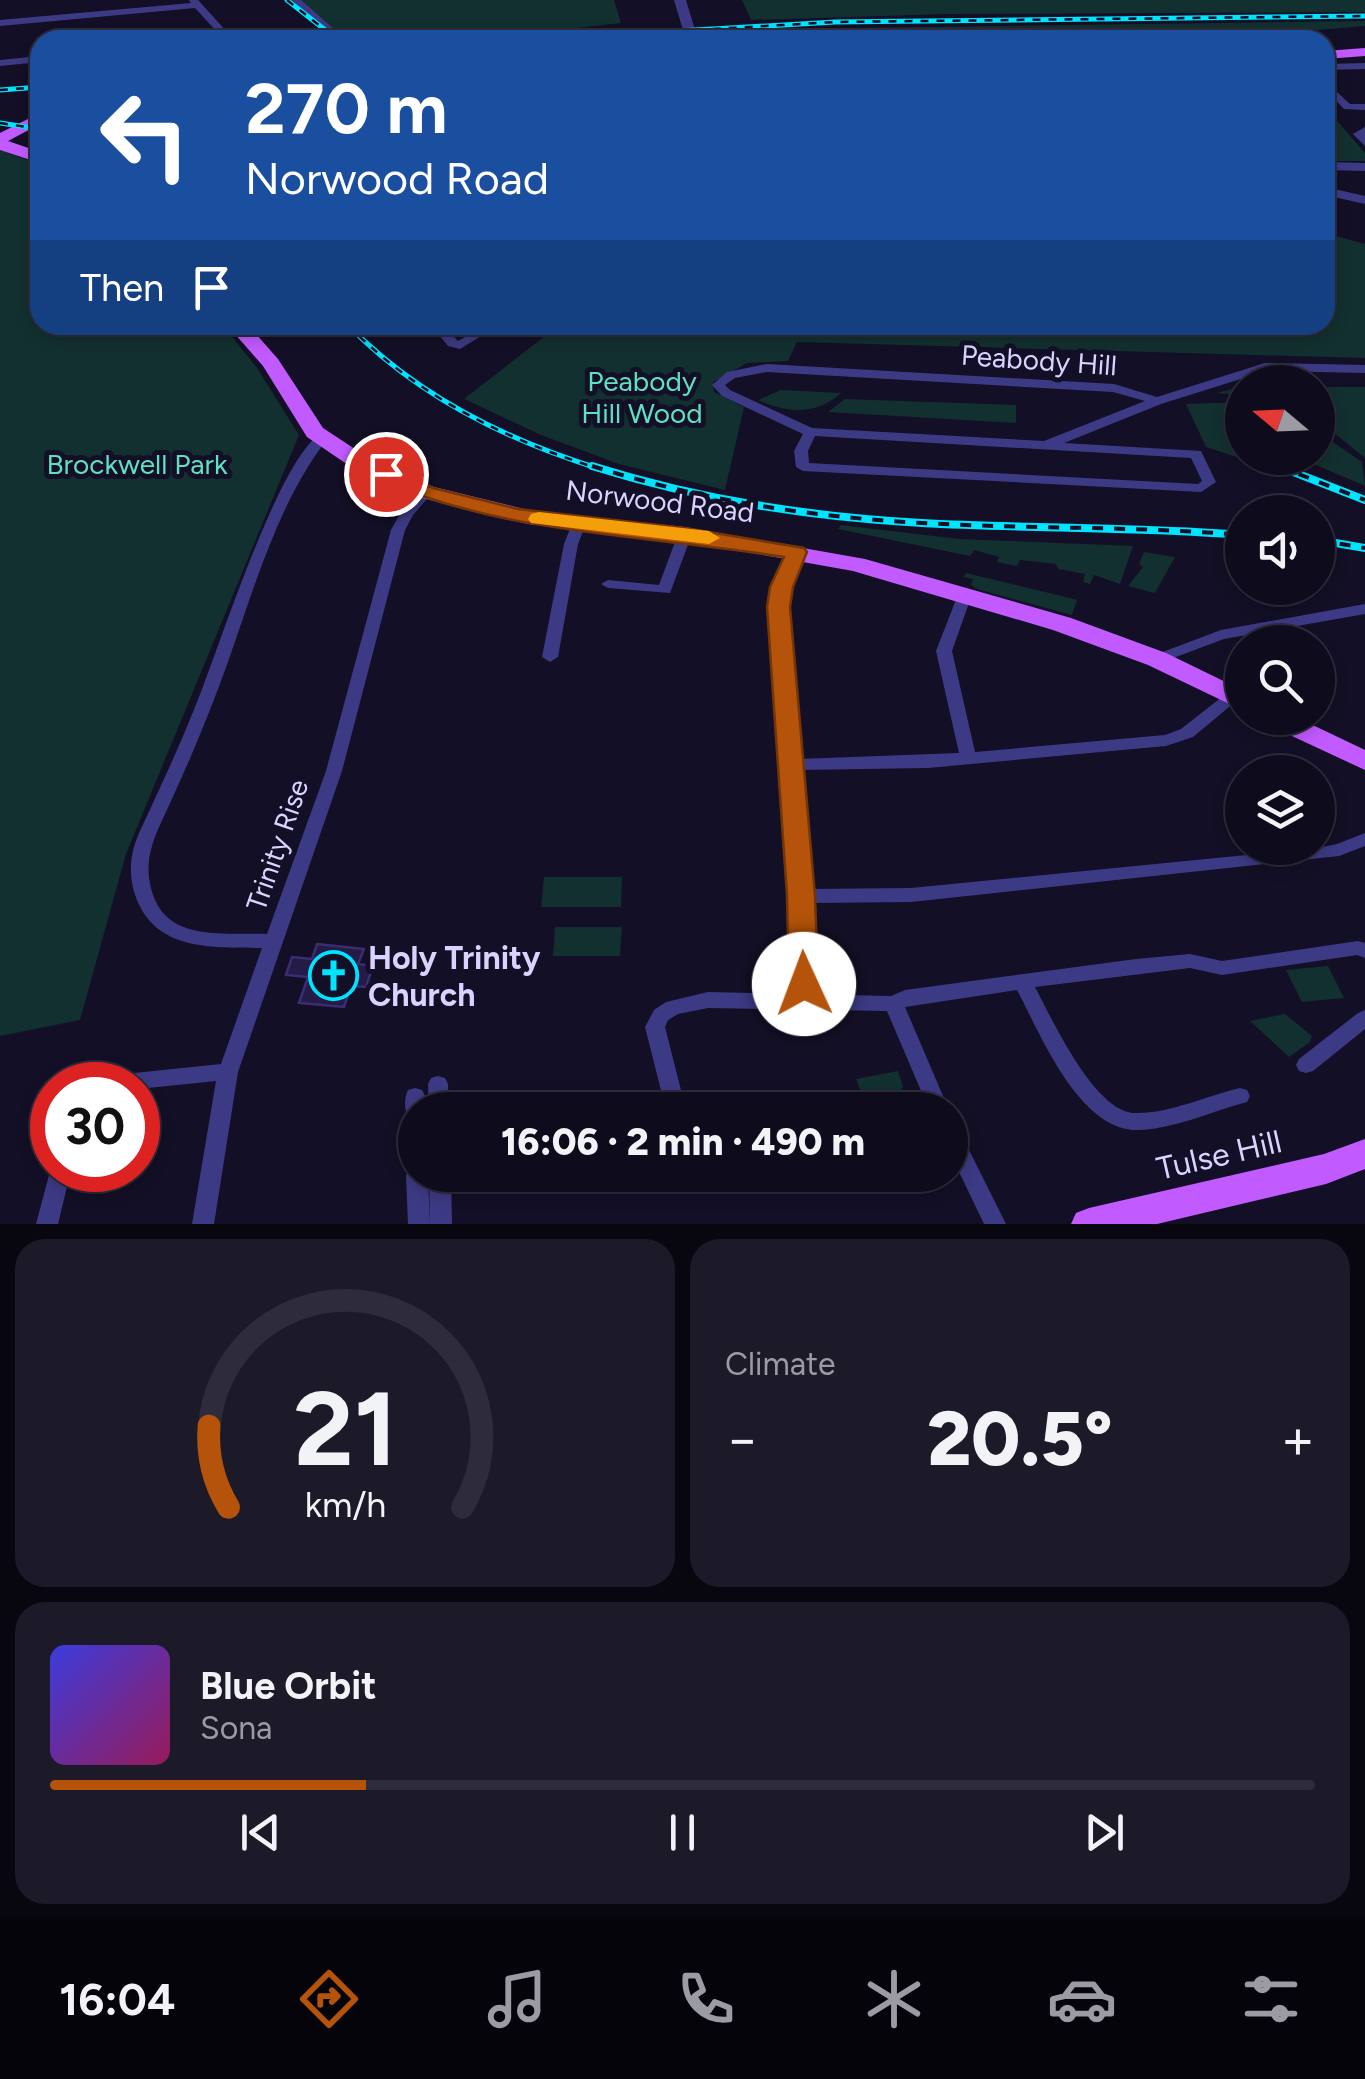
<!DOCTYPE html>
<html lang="en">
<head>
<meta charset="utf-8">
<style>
  :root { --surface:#0e0b1c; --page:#1c1929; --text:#f1f3f6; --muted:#9b9ba3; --line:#2e2b3b; --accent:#b45309 }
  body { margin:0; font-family:Figtree,sans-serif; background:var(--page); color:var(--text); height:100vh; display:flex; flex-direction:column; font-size:38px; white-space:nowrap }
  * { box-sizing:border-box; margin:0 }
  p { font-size:32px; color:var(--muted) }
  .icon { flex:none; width:55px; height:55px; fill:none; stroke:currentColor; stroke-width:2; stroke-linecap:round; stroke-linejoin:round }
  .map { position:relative; height:1224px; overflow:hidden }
  .sheet { display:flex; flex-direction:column; gap:15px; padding:15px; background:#08060f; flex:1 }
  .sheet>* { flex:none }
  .guide { position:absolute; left:30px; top:30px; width:1305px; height:305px; border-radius:30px; box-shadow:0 5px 15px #0003,0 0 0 2px var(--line); background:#1a4fa0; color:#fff; overflow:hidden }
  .needle { width:65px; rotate:289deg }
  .buttons { position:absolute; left:1225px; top:365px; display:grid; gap:20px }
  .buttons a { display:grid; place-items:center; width:110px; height:110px; border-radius:50%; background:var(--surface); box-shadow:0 5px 15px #0003,0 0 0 2px var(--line); font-size:50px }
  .speed { position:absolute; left:30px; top:1062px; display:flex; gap:20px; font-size:50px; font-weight:700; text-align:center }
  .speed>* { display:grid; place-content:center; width:130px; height:130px; border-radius:50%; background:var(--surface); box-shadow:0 5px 15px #0003,0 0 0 2px var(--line); line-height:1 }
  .speed .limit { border:15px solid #d22; background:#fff; color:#111 }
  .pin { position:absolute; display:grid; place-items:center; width:85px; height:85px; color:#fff; margin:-42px; border:5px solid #fff; border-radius:50%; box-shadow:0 2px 10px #0007 }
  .me { position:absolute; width:110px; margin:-55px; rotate:358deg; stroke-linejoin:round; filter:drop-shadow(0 0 8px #0008) }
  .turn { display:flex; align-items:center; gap:35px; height:210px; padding:0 50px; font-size:45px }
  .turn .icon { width:130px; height:130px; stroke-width:2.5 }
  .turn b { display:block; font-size:70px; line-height:85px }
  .then { display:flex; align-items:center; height:95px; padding:0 50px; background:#0003; gap:20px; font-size:38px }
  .big { font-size:75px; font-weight:800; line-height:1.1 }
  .sheet .card { flex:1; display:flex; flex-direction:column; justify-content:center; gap:15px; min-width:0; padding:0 35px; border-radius:30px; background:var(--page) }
  .sheet .dial { align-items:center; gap:0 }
  .dial svg { height:260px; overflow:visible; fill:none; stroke:var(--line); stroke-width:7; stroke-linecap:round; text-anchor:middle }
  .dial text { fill:var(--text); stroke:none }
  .song { display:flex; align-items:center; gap:30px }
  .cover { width:120px; height:120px; border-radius:15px; background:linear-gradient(135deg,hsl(240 70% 55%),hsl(330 70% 35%)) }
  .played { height:10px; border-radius:5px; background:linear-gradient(90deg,var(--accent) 25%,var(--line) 25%) }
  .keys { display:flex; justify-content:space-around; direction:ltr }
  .heat { display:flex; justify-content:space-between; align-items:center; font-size:55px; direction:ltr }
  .sheet .tiles { flex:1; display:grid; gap:15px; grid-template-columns:1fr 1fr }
  .card:last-child { grid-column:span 2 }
  .trip { position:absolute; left:398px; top:1092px; width:570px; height:100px; border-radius:50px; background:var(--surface); box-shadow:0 5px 15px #0003,0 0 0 2px var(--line); font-weight:800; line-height:100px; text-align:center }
  .dock { display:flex; height:160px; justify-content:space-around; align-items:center; background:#06040b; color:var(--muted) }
  .dock .icon { width:70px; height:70px }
  .dock .current { color:var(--accent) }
  .dock b { font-size:45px; color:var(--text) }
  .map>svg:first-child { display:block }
</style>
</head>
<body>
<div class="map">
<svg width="1365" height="1224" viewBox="0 0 1365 1224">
  <rect width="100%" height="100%" fill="#130f26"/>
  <g fill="#12302f">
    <path d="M 299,0 L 614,0 L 621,23 L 469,40 L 346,40 Z"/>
    <path d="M 742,0 L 1365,0 L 1365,12 L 947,14 L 751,20 Z"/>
    <path d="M 1365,21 L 1365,26 L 1295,32 L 843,30 L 729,34 L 713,30 Z"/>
    <path d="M 1325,107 L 1365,153 L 1365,161 L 1325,161 Z"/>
    <path d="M 0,150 L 40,164 L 40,325 L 223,325 L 257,368 L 299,435 L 126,854 L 80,1020 L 0,1036 Z"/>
    <path d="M 1325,233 L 1365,244 L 1365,358 L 797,342 L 788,361 L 747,363 L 713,382 L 714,392 L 744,407 L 725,490 L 619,464 L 541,435 L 464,399 L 559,325 L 1325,325 Z"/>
    <path d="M 1241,387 L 1242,389 L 1242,458 L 1260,458 L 1252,462 L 1206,447 L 1186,404 L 1241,402 L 1239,395 L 1216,393 Z"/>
    <path d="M 1323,387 L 1365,387 L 1365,458 L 1318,420 L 1318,390 Z"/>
    <path d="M 781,390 L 841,393 C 816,416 786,413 758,400 Z"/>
    <path d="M 845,399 L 1016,405 L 1016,423 L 828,412 Z"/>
    <path d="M 1318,432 L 1362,462 L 1365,486 L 1300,458 L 1318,458 Z"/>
    <path d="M 841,525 L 959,539 L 1133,546 L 1120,584 L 1094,575 L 1090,584 L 1083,582 L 1085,574 L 1058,569 L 1056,564 L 1020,560 L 1017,566 L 997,562 L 999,557 L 974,550 L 970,556 L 838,529 Z"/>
    <path d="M 1144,552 L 1175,557 L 1155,593 L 1128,586 L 1143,567 L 1139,564 Z"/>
    <path d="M 966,573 L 1066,597 L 1077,600 L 1072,615 L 977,589 L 971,585 L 973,579 L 963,577 Z"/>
    <path d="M 544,877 L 622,877 L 621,907 L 541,907 Z"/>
    <path d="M 555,927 L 622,927 L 620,956 L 553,956 Z"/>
    <path d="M 1328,966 L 1344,998 L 1302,1002 L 1286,970 Z"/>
    <path d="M 1285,1014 L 1312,1036 L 1310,1042 L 1289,1057 L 1250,1021 Z"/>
    <path d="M 898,1071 L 903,1087 L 897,1096 L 866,1105 L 856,1079 Z"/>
  </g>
  <path fill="#241b47" stroke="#3b2d73" stroke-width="2.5" d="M 317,944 L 364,949 L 358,964 L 373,966 L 366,987 L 351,986 L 344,1007 L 299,1003 L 308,977 L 286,975 L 292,957 L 312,959 Z"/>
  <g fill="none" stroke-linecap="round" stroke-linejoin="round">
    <g fill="#3d3a85" fill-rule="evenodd">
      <path d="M 189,0 L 198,0 L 227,32 L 224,40 L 216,40 L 219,34 L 195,8 L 0,26 L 0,20 L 191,3 Z"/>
      <path d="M 292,0 L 301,0 L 335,30 L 335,34 L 329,34 Z"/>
      <path d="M 40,56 L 40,62 L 0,66 L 0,60 Z"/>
      <path d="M 1365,63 L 1365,69 L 1325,70 L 1325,64 Z"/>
      <path d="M 1325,81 L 1350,104 L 1365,104 L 1365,110 L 1344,109 L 1325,89 Z"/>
      <path d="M 1365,127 L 1365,146 L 1353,134 Z"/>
      <path d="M 431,325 L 443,325 L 458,341 L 485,325 L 499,325 L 460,349 L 448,346 Z"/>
      <path d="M 1265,363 L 1365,365 L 1365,373 L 1266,371 L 1161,404 L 1064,443 L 1201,451 L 1216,482 L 1201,492 L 803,471 L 796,467 L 794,451 L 803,434 L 722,396 L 712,385 L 727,372 L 767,364 L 1114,384 L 1157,397 ZM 767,372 L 1113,392 L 1145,401 L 1044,441 L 812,428 L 730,390 L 725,385 L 735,378 ZM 815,436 L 1191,458 L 1202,481 L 1198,484 L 809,463 L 808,451 Z"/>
      <path d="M 322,433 L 329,437 C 271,509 247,617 213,702 C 200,736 186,768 171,801 C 164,817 155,833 151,850 C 146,867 149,887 156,902 C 175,942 231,932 267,934 L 326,771 L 391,530 L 402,510 L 421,489 L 431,489 L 433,492 L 413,515 L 405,530 L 342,771 L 238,1072 L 214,1224 L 192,1224 L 216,1081 L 138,1089 L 138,1085 L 86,1085 L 89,1079 L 96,1077 L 221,1064 L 262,948 C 215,947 158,952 137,900 C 130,884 129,864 134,847 C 138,833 146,819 152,805 C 167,773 182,740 195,707 C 217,655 279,455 322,433 Z"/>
      <path d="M 579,520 L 586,524 L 578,544 L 558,657 L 550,662 L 542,657 L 564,544 L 572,524 Z"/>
      <path d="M 685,530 L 692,534 L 670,593 L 608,588 L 601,584 L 608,580 L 659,585 L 678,534 Z"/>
      <path d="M 797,548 L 804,552 L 788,587 L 785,607 L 798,759 L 959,753 L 936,651 L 957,597 L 964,592 L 971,597 L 952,651 L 975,752 L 1165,735 L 1181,729 L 1227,693 L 1233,692 L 1241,697 L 1193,737 L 1166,746 L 928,768 L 799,770 L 809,889 L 911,888 L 1318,848 L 1337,844 L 1365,833 L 1365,846 L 1339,856 L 911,902 L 810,903 L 814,984 L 811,989 L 804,991 L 797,989 L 794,984 L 792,896 L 771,607 C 773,588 780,557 797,548 Z"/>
      <path d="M 1365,604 L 1365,614 L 1224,639 L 1157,664 L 1149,659 L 1152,656 L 1221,630 Z"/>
      <path d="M 1358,941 L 1365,943 L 1365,958 L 1357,955 L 1222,975 L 1190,968 L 1035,987 C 1052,1019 1094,1111 1134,1113 C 1169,1114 1206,1096 1240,1088 L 1247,1090 L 1250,1096 L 1247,1102 L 1240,1104 C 1208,1113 1175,1128 1141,1130 C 1080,1134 1041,1035 1017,990 L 905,1007 L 949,1110 L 862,1110 L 865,1104 L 872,1101 L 922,1093 L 887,1011 L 708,1008 L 678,1014 L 668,1020 L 665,1027 L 686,1110 L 666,1110 L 645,1027 L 654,1010 L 666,1002 L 708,992 L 891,996 L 905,990 L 1136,959 L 1190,954 L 1222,961 Z"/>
      <path d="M 1365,1010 L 1365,1029 L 1313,1071 L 1306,1073 L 1299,1071 L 1296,1065 L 1299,1059 L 1358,1013 Z"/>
      <path d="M 438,1076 L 445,1078 L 448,1084 L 449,1110 L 429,1110 L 428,1084 L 431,1078 Z"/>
      <path d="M 415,1088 L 422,1090 L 425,1096 L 425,1110 L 415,1110 L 415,1119 L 408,1116 C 404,1108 404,1099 408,1090 Z"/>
      <path d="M 950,1123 L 957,1126 L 1006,1224 L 984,1224 L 950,1153 Z"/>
      <path d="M 52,1164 L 52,1170 L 71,1170 L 58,1224 L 36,1224 Z"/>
      <path d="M 415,1167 L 415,1175 L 428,1175 L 430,1224 L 408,1224 L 406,1175 L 410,1168 Z"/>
      <path d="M 429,1175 L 451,1175 L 452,1224 L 430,1224 Z"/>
    </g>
    <g fill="#3d3a85" fill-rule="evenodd">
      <path d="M 674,0 L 686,0 L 698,40 L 686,40 Z"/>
      <path d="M 1325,162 L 1365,163 L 1365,171 L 1325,170 Z"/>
      <path d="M 1325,187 L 1365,196 L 1365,204 L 1325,195 Z"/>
    </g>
    <g fill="#c25bff" fill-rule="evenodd">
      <path d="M 1365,48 L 1365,56 L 1325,59 L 1325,51 Z"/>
      <path d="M 40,113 L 40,124 L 8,141 L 40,152 L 40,163 L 0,150 L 0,133 Z"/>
      <path d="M 227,325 L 248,325 L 278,359 L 323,428 L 367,457 L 434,487 L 528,510 L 685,527 L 865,559 L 1071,618 L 1166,653 L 1242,690 L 1242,710 L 1148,665 L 1053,630 L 853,571 L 685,541 L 528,524 L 418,497 L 351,467 L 307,437 L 263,366 Z"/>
      <path d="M 1263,718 L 1298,718 L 1365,750 L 1365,770 L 1266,724 Z"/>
      <path d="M 1365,1139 L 1365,1169 L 1326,1184 L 1157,1224 L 1071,1224 L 1076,1213 L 1089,1208 L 1324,1154 Z"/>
    </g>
    <defs>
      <g id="rail-far1">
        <path d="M 287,0 L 338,40"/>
        <path d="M 521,40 L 835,22 L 1365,16"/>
        <path d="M 0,90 L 40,87"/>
        <path d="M 0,123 L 40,129"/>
        <path d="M 348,325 C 417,396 506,440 600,469"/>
        <path d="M 1267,462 L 1285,469"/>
      </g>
      <g id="rail">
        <path d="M 592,466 C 700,500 810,517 922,523 C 1029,529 1135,526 1242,535"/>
        <path d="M 1278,466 L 1365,500"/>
        <path d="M 1318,540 L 1365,548"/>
      </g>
    </defs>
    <use href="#rail-far1" stroke="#00e5ff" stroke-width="5"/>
    <use href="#rail" stroke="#00e5ff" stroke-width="8"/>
    <use href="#rail-far1" stroke="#130f26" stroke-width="2.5" stroke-dasharray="8" stroke-linecap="butt"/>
    <use href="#rail" stroke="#130f26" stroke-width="4" stroke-dasharray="11" stroke-linecap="butt"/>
  </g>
  <path fill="#b45309" stroke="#753606" stroke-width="2.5" d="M 386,468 L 433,488 L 518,509 L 685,528 L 804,548 L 807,552 L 793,587 L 790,607 L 815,896 L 818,984 L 814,992 L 804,995 L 794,992 L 789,984 L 787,896 L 767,607 L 770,587 L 784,557 C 650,535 503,535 379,479 L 379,470 Z"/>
  <path fill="#f59e0b" d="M 539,512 L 709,531 L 720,538 L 709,544 L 531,523 L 528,519 L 531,514 Z"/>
  <defs>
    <symbol id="church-ring" viewBox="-11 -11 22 22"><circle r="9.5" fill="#130f26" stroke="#00e5ff" stroke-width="1.5"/><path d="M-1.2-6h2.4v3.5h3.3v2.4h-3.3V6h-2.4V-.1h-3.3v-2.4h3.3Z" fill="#00e5ff"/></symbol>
  </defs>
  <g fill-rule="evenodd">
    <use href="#church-ring" x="306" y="948" width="55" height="55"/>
  </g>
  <g text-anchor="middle" stroke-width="10" stroke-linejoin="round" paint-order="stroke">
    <g font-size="28" fill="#d9d4ff" stroke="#130f26">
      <text transform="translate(1039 360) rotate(4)" y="10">Peabody Hill</text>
      <text transform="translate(660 501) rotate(7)" y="10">Norwood Road</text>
      <text transform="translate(277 845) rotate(-71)" y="10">Trinity Rise</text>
    </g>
    <g font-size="28" fill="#5fe0c0" stroke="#130f26">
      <text x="642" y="391">Peabody<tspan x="642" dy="32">Hill Wood</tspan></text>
      <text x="137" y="474">Brockwell Park</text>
    </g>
    <g font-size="32" font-weight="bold" fill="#d9d4ff" stroke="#130f26" text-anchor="start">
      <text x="368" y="969">Holy Trinity<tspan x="368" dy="37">Church</tspan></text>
    </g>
    <g font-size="32" fill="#d9d4ff" stroke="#130f26">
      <text transform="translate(1219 1155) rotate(-13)" y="11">Tulse Hill</text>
    </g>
  </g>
</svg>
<div class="buttons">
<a><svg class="needle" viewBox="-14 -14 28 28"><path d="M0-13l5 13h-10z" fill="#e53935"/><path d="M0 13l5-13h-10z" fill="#9b9ba3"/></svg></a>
<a><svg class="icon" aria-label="sound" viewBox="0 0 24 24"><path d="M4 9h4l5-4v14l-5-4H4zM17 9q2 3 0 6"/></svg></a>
<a><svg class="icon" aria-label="search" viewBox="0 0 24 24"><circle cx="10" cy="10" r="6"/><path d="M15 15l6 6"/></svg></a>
<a><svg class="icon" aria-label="layers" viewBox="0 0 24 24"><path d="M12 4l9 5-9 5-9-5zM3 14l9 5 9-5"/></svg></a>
</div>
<div class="speed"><div class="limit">30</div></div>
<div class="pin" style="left:386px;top:474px;background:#d93025"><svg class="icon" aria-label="arrive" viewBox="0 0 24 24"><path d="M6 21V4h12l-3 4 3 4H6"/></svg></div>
<svg class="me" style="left:804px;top:984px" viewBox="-20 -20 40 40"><circle r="19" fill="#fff"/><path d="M0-13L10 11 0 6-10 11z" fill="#b45309"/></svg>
<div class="trip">16:06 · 2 min · 490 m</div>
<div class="guide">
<div class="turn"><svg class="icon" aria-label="left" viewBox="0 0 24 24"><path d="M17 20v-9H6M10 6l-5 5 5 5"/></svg><div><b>270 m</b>Norwood Road</div></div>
<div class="then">Then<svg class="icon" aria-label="arrive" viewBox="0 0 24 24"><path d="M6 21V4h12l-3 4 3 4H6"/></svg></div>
</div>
</div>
<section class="sheet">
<div class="tiles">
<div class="card dial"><svg viewBox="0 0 100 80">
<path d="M14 69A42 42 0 1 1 86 69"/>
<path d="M14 69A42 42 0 0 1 8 44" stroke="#b45309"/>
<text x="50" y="56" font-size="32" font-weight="700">21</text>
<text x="50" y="72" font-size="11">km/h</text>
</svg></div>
<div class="card"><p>Climate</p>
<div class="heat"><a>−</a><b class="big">20.5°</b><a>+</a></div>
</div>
<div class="card">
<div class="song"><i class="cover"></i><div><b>Blue Orbit</b><p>Sona</p></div></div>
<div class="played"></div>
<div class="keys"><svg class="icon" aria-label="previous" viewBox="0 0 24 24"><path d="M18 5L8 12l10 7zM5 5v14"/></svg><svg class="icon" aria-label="pause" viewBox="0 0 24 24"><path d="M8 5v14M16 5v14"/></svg><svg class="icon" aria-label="next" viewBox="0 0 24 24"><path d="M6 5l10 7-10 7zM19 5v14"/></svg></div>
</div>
</div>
</section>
<nav class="dock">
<b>16:04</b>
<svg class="icon current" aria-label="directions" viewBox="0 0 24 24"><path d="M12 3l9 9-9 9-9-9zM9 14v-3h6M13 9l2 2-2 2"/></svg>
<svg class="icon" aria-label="music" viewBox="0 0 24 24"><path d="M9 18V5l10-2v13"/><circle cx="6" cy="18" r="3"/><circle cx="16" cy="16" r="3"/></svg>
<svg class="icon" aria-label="phone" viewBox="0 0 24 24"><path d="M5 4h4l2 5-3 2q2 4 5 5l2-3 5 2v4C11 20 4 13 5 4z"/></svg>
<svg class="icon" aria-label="climate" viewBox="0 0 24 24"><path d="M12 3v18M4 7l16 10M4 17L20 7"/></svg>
<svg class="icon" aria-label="car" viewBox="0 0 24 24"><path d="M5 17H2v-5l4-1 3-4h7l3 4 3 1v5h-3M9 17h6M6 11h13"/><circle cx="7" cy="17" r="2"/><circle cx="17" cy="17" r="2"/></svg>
<svg class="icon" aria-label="filters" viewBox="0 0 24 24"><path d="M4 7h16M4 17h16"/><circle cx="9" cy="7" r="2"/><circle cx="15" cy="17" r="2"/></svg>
</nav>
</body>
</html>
